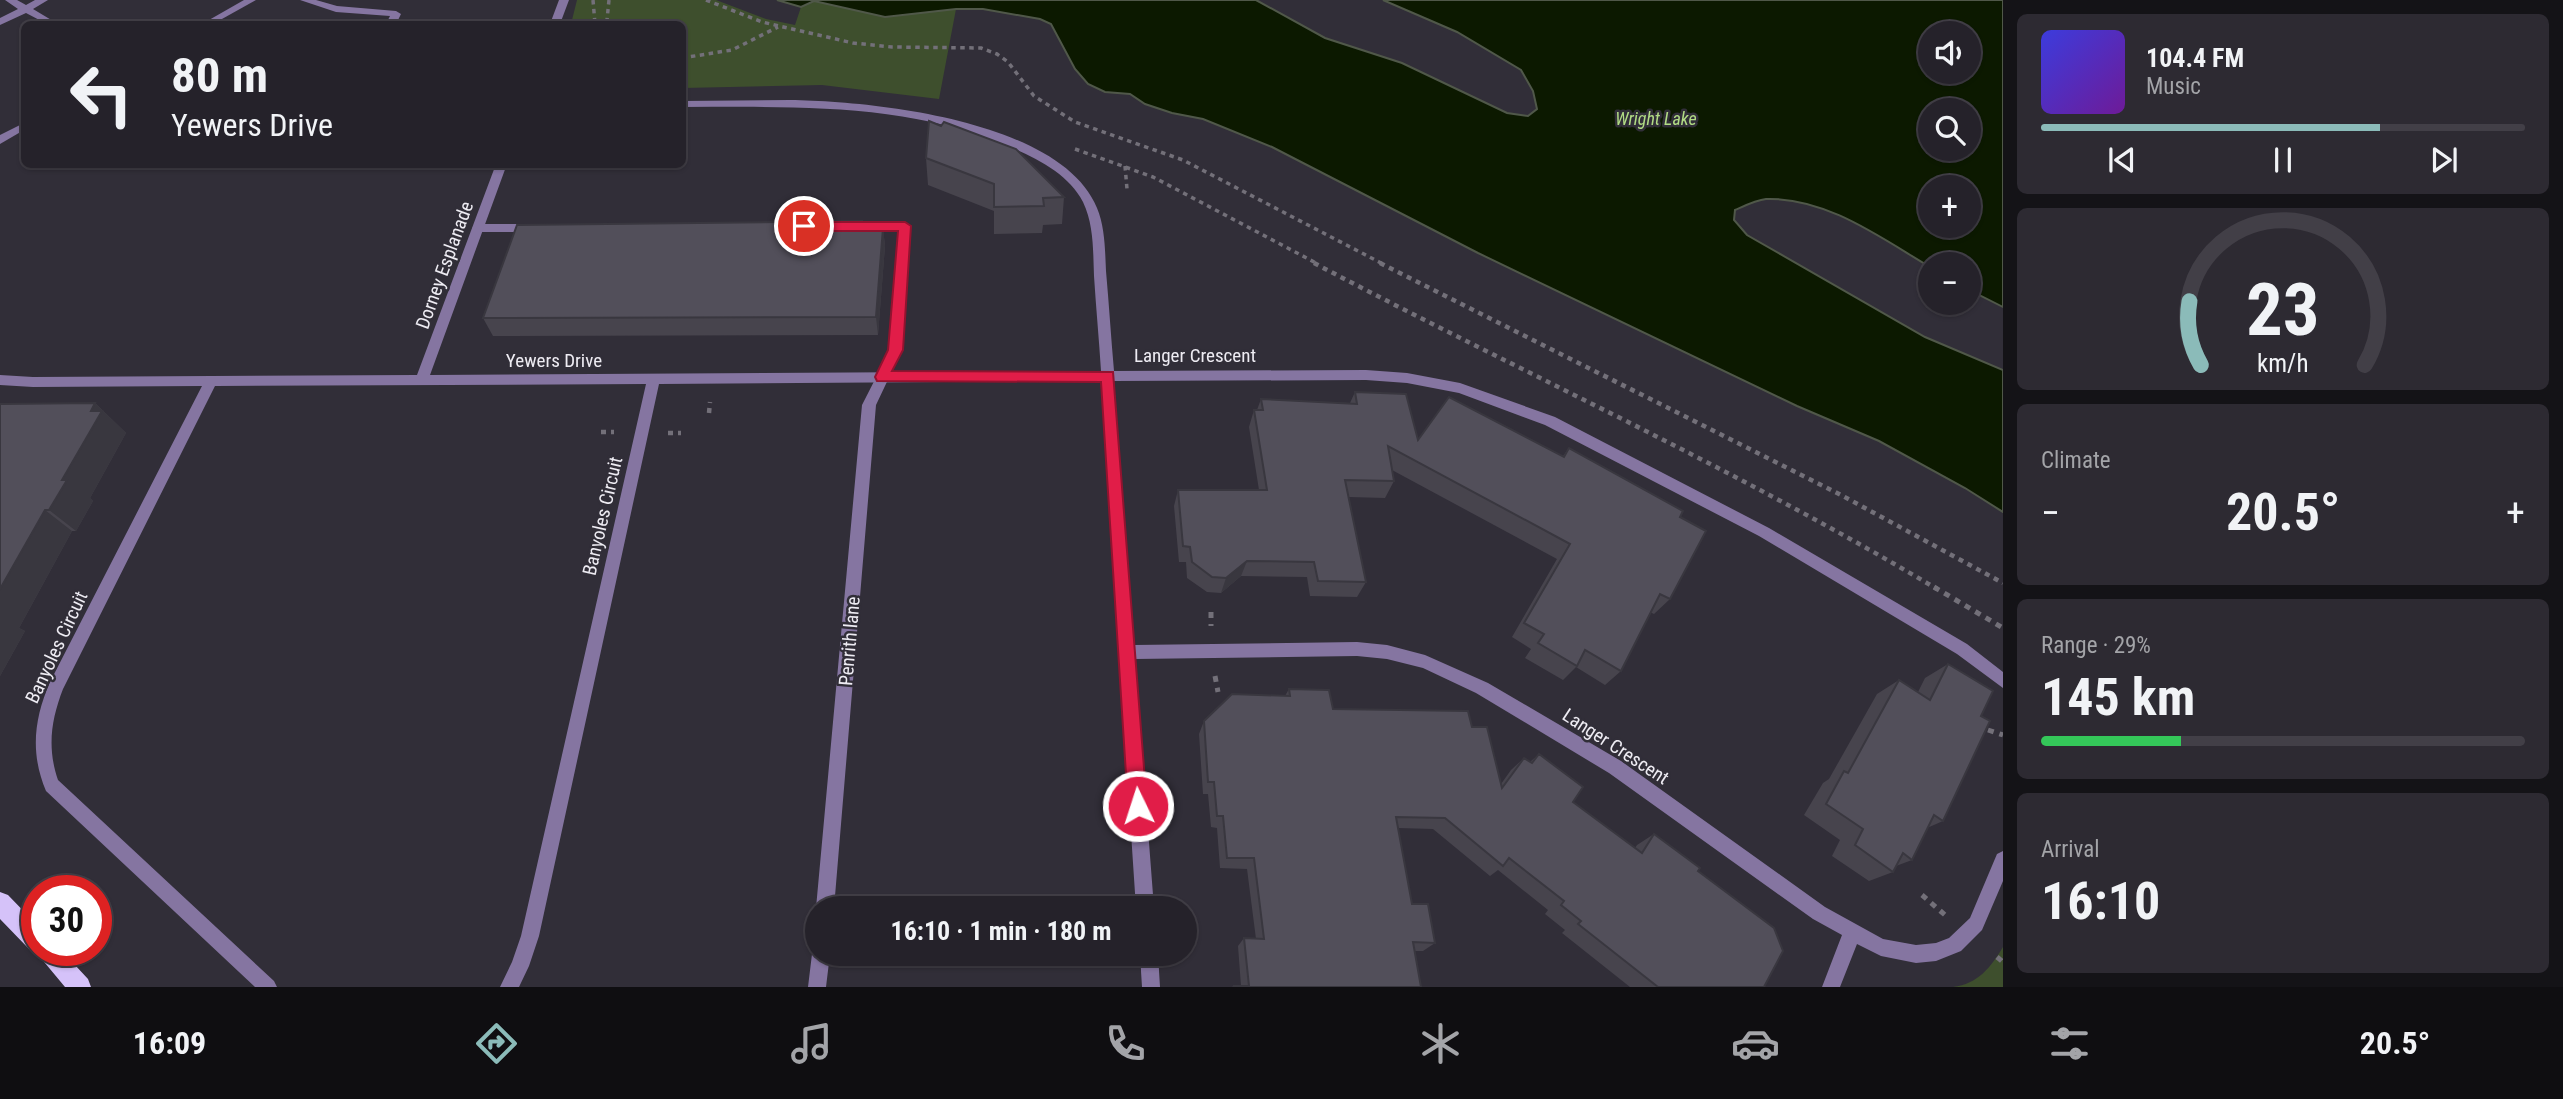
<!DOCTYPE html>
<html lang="en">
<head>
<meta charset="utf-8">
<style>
  :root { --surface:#25222a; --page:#2d2a32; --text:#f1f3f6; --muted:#a3a4a8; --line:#423f47; --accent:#8bbbb9 }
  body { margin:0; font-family:"Roboto Condensed",sans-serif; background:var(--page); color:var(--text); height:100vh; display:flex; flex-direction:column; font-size:26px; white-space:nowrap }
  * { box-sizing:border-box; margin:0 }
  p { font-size:23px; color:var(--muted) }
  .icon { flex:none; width:38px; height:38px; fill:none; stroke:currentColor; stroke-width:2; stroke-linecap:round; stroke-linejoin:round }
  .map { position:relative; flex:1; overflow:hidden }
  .details { display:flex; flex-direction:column; gap:14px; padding:14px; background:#141317; width:560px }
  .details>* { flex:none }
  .guide { position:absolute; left:21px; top:21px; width:665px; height:147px; border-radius:10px; box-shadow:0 2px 5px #0004,0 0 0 2px var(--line); background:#25222a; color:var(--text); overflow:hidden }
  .tools { position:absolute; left:1918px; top:21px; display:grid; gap:14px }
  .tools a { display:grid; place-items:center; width:63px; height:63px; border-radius:50%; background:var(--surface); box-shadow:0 2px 5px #0004,0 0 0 2px var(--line); font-size:35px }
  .speed { position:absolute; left:21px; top:875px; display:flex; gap:14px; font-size:35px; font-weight:700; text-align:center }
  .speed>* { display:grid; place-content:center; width:91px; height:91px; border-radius:50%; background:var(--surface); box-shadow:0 2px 5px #0004,0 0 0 2px var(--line); line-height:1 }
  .speed .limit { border:10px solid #d22; background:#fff; color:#111 }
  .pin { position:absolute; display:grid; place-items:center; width:60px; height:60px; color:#fff; margin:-30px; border:4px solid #fff; border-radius:50%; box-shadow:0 2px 7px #0007 }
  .me { position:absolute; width:77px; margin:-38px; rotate:356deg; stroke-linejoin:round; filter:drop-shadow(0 0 5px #0008) }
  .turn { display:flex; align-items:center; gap:24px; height:147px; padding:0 35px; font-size:32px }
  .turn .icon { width:91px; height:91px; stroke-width:2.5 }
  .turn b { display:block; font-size:49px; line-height:60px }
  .big { font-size:52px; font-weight:700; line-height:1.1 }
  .details .tile { flex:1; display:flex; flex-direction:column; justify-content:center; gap:10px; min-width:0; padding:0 24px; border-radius:10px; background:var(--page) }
  .details .dial { align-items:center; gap:0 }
  .dial svg { height:182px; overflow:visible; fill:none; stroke:var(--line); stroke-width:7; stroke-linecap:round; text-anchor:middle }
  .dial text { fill:var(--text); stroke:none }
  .song { display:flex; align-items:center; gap:21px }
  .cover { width:84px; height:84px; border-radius:10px; background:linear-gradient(135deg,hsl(240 70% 55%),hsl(280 70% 35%)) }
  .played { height:7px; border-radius:4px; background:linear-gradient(90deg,var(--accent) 70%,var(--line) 70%) }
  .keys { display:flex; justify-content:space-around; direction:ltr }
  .heat { display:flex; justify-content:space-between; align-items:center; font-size:38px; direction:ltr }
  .charge { height:10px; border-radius:5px; background:linear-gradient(90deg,#34c759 29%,var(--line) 0) }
  .trip { position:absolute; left:805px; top:896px; width:392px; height:70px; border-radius:35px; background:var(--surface); box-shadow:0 2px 5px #0004,0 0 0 2px var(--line); font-weight:700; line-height:70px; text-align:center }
  .dock { display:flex; height:112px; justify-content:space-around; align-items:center; background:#0f0e11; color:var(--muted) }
  .dock .icon { width:49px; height:49px }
  .dock .active { color:var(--accent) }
  .dock b { font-size:32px; color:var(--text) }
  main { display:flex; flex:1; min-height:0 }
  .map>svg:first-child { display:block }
</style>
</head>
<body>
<main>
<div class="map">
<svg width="2003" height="987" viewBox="0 0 2003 987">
  <rect width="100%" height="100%" fill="#312e38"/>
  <g fill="#3e4f2d">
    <path d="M 577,0 L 716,0 L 766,19 L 795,25 L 801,7 L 814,1 L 885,17 L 956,9 L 939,99 L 822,85 L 683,88 L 682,24 L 571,24 Z"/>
    <path d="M 2003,947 L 2003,987 L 1953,987 C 1978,984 1991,967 2003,947 Z"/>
  </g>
  <path fill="#0c1900" stroke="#505849" stroke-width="2" fill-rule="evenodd" d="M 777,0 L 1256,0 L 1325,38 L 1402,63 L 1507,113 L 1528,116 L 1537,109 L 1533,91 L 1521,70 L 1457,32 L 1383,0 L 2003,0 L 2003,307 L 1969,290 L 1969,264 L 1930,264 L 1930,267 C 1881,238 1826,197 1766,199 C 1756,200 1744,206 1735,210 L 1734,220 L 1747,235 L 1925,337 L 2003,370 L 2003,512 L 1965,488 L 1879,441 L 1797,406 L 1478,253 L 1272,147 L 1203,119 L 1172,113 L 1145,104 L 1130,94 L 1105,92 L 1088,84 L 1075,69 L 1051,24 L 1040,19 L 983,9 L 956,9 L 885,17 L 814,1 L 801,7 ZM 1930,33 L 1969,33 L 1969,72 L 1930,72 ZM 1930,110 L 1969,110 L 1969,149 L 1930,149 ZM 1930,187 L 1969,187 L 1969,226 L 1930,226 Z"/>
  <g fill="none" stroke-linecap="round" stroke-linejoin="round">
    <g stroke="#737079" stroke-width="3.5" stroke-dasharray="4.5 4.5" stroke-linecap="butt">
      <path d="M 593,0 L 595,24"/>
      <path d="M 609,0 L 607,20 L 610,24"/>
      <path d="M 706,0 L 762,22 L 853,43 L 892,47 L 981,48 L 997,54 L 1008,62 L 1034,96 L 1075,122 L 1183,160 L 1383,264"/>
      <path d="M 682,58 L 732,50 L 778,27"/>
      <path d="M 1075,149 L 1153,177 L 1318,264"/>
      <path d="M 1125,166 L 1127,189"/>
    </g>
    <g stroke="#737079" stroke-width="4.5" stroke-dasharray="5 5" stroke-linecap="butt">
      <path d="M 1314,263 C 1521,372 1736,469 1937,589"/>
      <path d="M 1380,263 L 1841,495 L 2003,583"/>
      <path d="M 709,413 L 710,402"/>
      <path d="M 601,432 L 614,432"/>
      <path d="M 668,433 L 681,433"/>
    </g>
    <g stroke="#737079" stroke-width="5" stroke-dasharray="6 6" stroke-linecap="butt">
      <path d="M 1934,587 L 2003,628"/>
      <path d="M 1211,612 L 1211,626"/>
      <path d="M 1215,676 L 1218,692"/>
      <path d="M 1988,730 L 2003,735"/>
      <path d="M 1922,895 L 1945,915"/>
      <path d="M 1997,957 L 2003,962"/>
    </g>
    <g fill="#8575a1" fill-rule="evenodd">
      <path d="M 244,0 L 256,0 L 213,24 L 202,24 Z"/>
      <path d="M 300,0 L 316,0 L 337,6 L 396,11 L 401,14 L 396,24 L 386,24 L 390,16 L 336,12 Z"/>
      <path d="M 24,123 L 24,130 L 0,144 L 0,135 Z"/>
      <path d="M 847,222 L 905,223 L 911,227 L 902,350 L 876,405 L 834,908 L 817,908 L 817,910 L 816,908 L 862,405 L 890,350 L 899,231 L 843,229 L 841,226 Z"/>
      <path d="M 478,224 L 532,224 L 538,228 L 532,232 L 478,232 L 472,228 Z"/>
      <path d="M 817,947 L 817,954 L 830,954 L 826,987 L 808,987 L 812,954 Z"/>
    </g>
    <g fill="#8575a1" fill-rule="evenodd">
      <path d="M 5,0 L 17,0 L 26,5 L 35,0 L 48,0 L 33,9 L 58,24 L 47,24 L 26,13 L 0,25 L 0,18 L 18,9 Z"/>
      <path d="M 559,0 L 569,0 L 560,24 L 550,24 Z"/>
      <path d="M 790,100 C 872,101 1061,120 1097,208 C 1105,227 1105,250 1106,271 C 1109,304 1111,338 1114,371 L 1366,370 L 1407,373 L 1460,383 L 1555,417 L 1769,528 L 1967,644 L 2003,672 L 2003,688 L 1957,654 L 1759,536 L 1545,425 L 1459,393 L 1407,383 L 1366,380 L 1114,381 L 1134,645 L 1357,642 L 1387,645 L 1425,655 L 1488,683 L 1621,761 L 1825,907 L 1883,939 L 1916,945 L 1936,943 L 1949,938 L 1970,918 L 1997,854 L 2003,851 L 2003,881 L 1982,930 L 1961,951 L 1936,961 L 1916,963 L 1881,956 L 1857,944 L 1840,987 L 1822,987 L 1842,935 L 1813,919 L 1609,773 L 1476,693 L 1423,668 L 1387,659 L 1357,656 L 1135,659 L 1154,908 L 1136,908 L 1101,381 L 659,384 L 539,936 L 529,966 L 519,987 L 500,987 L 512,962 L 521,936 L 646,384 L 215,386 L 63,689 C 51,720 47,748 58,780 L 274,981 L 277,987 L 255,987 L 46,791 C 30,753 34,719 50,682 L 202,386 L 33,387 L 0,385 L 0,375 L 33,377 L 417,375 L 496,164 L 507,164 L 430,375 L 1101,371 C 1099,339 1096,308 1094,276 C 1093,251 1094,225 1083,202 C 1069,174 1036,158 1008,146 C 904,102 793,107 682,107 L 682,101 Z"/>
      <path d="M 1140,954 L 1158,954 L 1160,987 L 1142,987 Z"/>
    </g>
    <path fill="#d5c2f9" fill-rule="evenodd" d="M 0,892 L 8,895 L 37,925 L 37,950 L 61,950 L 88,979 L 91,987 L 65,987 L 35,951 L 29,949 L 0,919 Z"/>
  </g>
  <g fill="#47444d">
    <path d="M 926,158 L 1064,197 L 1062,224 L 1043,225 L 1042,233 L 994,234 L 994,211 L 928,185 Z"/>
    <path d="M 862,221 L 863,228 L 883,228 L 885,246 L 878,335 L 493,336 L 483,318 Z"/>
    <path d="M 1355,392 L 1418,440 L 1563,456 L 1569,448 L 1680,517 L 1670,599 L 1654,614 L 1650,612 L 1621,671 L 1605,685 L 1576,667 L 1563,680 L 1525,658 L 1531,649 L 1512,637 L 1557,559 L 1392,470 L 1394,481 L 1385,498 L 1349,497 L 1366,582 L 1357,597 L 1310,596 L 1307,577 L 1241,576 L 1221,593 L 1207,592 L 1187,578 L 1186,562 L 1179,562 L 1174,506 L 1178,490 L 1259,490 L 1249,427 L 1254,410 L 1257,410 L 1261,399 L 1350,403 Z"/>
    <path d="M 95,403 L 126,433 L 90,498 L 93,501 L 76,531 L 72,531 L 19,628 L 25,631 L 0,676 L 0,404 Z"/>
    <path d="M 1948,664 L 1981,716 L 1943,821 L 1927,828 L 1912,860 L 1896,866 L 1893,872 L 1869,881 L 1832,856 L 1840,840 L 1804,815 L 1823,783 L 1829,779 L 1877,694 L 1899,680 L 1918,692 L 1925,678 Z"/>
    <path d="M 1289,689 L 1333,709 L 1472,727 L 1501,784 L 1511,770 L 1524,758 L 1530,762 L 1539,754 L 1573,802 L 1635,848 L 1637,845 L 1654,834 L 1698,871 L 1764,987 L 1630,987 L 1562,933 L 1565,930 L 1545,914 L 1548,910 L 1498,870 L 1490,876 L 1433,829 L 1398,828 L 1412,904 L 1435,943 L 1423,951 L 1414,951 L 1421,987 L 1232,987 L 1234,986 L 1241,986 L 1238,946 L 1244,938 L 1256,939 L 1247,869 L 1220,868 L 1217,828 L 1211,827 L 1208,794 L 1203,794 L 1199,734 L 1204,721 L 1285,696 Z"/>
  </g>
  <g fill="#39373f">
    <path d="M 883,228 L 885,246 L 878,335 L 876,317 Z"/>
    <path d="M 95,403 L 126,433 L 90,498 L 93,501 L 76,531 L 49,510 L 91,411 Z"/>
    <path d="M 45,510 L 72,531 L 19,628 L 25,631 L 0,676 L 0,589 Z"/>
    <path d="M 1247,561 L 1241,576 L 1221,593 L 1226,578 Z"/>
  </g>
  <g fill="#524f5a" stroke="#39373f" stroke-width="2">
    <path d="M 929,121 L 941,126 L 944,122 L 1016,149 L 1064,197 L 1043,198 L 1044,206 L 994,207 L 994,184 L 926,158 Z"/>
    <path d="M 862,221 L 862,228 L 883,228 L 876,317 L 483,318 L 517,225 Z"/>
    <path d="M 1355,392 L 1406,394 L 1418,440 L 1449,397 L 1564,457 L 1569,448 L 1683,511 L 1680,517 L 1706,531 L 1670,599 L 1660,594 L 1621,671 L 1585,650 L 1577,666 L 1538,643 L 1544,634 L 1524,623 L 1570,544 L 1388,446 L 1394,481 L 1345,480 L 1366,582 L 1318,581 L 1314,562 L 1247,561 L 1226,578 L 1212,577 L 1192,562 L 1190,547 L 1183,546 L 1178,490 L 1267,490 L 1254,410 L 1263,410 L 1261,399 L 1357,404 Z"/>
    <path d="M 95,403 L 91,411 L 102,411 L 62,480 L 67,480 L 49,510 L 45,510 L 0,589 L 0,404 Z"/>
    <path d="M 1948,664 L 1993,691 L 1981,716 L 1990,721 L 1943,821 L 1934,815 L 1912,860 L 1903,853 L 1893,872 L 1855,845 L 1863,829 L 1826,804 L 1844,771 L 1848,773 L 1899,680 L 1930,700 Z"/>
    <path d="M 1289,689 L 1329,690 L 1333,709 L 1468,711 L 1472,727 L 1487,727 L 1502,788 L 1524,758 L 1532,763 L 1539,754 L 1583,787 L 1573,802 L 1642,853 L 1654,834 L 1700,868 L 1698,871 L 1774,928 L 1783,951 L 1764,987 L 1658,987 L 1578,924 L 1581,921 L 1561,905 L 1564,901 L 1509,858 L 1503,866 L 1445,818 L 1396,817 L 1412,904 L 1428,904 L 1435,943 L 1413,942 L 1421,987 L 1234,987 L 1234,986 L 1249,986 L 1244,938 L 1264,939 L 1254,858 L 1227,858 L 1223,816 L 1217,816 L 1214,782 L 1208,782 L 1204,721 L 1232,694 L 1290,696 Z"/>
  </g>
  <path fill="#e11d48" stroke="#92132f" stroke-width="2" d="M 804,222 L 905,222 L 911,226 L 903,350 L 892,371 L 1113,372 L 1147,806 L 1144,812 L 1138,815 L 1131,812 L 1128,806 L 1101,382 L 877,381 L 875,377 L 888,350 L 898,231 L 804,231 L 797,226 Z"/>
  <g text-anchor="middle" stroke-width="5" stroke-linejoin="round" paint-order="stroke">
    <g font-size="18" font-style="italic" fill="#b2dc85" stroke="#312e38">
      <text x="1656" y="125">Wright Lake</text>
    </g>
    <g font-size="19" fill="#eeecf3" stroke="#312e38">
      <text transform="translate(444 265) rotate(-70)" y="7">Dorney Esplanade</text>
      <text x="1195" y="362">Langer Crescent</text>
      <text x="554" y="367">Yewers Drive</text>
      <text transform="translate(602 516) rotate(-77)" y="7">Banyoles Circuit</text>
      <text transform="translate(849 641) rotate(-85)" y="7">Penrith lane</text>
      <text transform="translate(56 647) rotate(-65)" y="7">Banyoles Circuit</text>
      <text transform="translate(1616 746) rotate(33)" y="7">Langer Crescent</text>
    </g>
  </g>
</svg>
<div class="tools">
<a><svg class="icon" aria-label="sound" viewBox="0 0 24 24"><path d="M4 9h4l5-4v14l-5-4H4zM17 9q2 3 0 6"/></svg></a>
<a><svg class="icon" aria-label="search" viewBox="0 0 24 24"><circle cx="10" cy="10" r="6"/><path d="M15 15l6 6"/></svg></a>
<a>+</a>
<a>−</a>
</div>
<div class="speed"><div class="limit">30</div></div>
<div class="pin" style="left:804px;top:226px;background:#d93025"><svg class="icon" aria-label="arrive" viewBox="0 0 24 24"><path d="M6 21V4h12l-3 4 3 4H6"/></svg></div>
<svg class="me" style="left:1138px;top:806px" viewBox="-20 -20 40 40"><circle r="17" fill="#e11d48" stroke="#fff" stroke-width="3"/><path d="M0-11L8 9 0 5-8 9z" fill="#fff"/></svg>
<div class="trip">16:10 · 1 min · 180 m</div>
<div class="guide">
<div class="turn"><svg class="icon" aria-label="left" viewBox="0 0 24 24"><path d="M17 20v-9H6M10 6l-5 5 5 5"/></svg><div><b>80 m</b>Yewers Drive</div></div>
</div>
</div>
<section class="details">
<div class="tile">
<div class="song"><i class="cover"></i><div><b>104.4 FM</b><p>Music</p></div></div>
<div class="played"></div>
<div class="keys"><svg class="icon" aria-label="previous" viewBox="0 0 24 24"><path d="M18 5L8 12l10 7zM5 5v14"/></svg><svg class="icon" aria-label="pause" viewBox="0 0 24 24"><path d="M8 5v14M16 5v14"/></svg><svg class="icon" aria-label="next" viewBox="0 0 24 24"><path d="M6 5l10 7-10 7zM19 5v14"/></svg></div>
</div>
<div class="tile dial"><svg viewBox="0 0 100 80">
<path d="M14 69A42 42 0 1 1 86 69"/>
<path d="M14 69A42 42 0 0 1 9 41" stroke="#8bbbb9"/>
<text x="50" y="56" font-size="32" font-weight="700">23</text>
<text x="50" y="72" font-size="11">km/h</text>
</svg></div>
<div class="tile"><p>Climate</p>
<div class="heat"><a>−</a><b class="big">20.5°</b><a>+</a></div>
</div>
<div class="tile"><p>Range · 29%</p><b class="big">145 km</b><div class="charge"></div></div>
<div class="tile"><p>Arrival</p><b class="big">16:10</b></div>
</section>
</main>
<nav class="dock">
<b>16:09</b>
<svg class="icon active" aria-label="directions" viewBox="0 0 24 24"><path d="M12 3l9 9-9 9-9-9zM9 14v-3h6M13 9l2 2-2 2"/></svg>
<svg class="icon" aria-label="music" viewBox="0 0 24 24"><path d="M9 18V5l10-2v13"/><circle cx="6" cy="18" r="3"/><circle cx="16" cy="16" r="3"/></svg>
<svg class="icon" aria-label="phone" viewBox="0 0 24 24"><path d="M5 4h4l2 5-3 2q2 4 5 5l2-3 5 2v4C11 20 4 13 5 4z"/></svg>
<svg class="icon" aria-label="climate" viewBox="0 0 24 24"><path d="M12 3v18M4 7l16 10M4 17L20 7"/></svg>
<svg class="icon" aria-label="car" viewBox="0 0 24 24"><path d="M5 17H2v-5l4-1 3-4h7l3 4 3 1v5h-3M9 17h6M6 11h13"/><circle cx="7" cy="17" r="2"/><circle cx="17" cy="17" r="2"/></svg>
<svg class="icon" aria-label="filters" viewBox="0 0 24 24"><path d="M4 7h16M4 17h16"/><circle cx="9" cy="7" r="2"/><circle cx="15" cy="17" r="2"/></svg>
<b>20.5°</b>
</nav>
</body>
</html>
